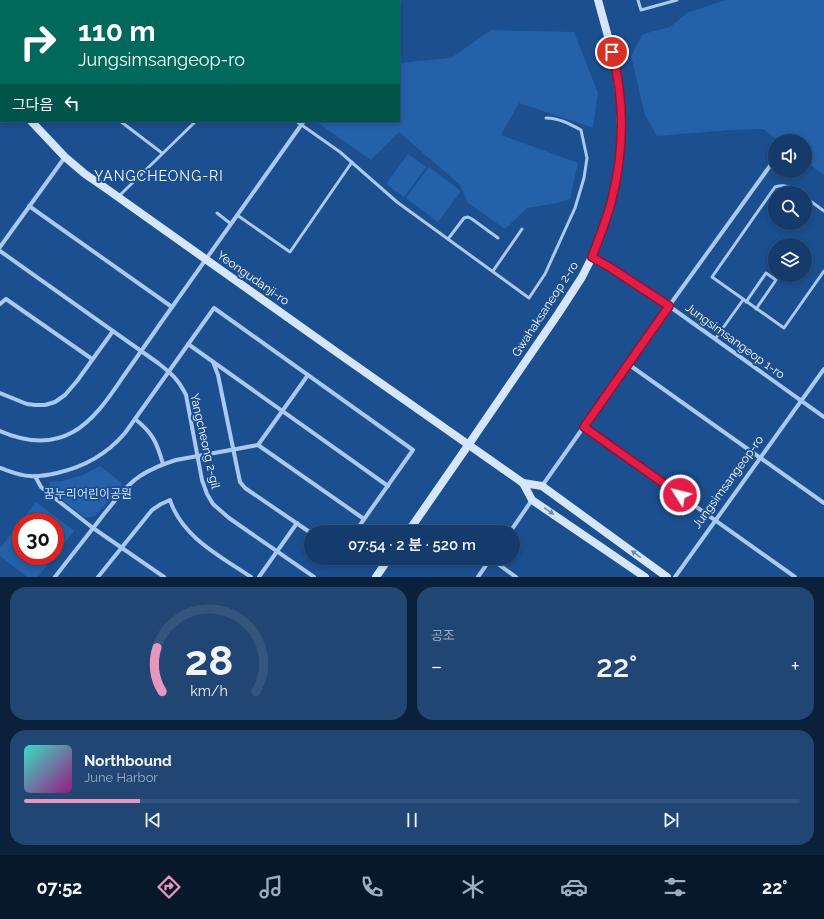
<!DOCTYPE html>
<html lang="ko">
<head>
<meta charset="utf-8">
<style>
  :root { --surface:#143b6b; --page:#214673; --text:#f1f3f6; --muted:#9dadc1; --line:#33557e; --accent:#e797bd }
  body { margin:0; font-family:Raleway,"Noto Sans KR",sans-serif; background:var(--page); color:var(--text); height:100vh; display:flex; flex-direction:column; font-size:15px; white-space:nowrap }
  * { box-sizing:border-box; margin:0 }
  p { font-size:13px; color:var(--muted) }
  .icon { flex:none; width:22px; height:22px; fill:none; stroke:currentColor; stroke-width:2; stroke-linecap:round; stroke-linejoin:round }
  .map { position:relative; height:577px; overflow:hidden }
  .panel { display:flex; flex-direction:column; gap:10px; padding:10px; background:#0b203b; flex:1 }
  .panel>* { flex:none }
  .banner { position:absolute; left:0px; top:0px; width:400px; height:122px; box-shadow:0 2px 6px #0003,0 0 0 1px var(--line); background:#00695c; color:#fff; overflow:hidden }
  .tools { position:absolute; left:768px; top:134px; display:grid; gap:8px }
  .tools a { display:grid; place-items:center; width:44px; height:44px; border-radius:50%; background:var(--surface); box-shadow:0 2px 6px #0003,0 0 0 1px var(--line); font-size:20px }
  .speed { position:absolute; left:12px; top:513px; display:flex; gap:8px; font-size:20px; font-weight:700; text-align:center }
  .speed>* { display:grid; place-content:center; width:52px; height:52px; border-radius:50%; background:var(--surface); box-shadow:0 2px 6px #0003,0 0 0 1px var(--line); line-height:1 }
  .speed .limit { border:6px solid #d22; background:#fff; color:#111 }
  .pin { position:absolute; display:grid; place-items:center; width:34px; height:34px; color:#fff; margin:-17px; border:2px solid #fff; border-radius:50%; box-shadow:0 1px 4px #0007 }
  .me { position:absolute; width:44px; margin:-22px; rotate:306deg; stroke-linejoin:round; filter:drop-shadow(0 0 3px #0008) }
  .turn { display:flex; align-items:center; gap:14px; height:84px; padding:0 12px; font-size:18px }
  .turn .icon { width:52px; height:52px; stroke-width:2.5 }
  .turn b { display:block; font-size:28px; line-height:34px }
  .then { display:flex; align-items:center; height:38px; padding:0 12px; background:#0003; gap:8px; font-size:15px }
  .big { font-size:30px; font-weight:600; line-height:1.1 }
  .panel .tile { flex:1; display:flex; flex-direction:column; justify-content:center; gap:6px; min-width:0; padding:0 14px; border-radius:16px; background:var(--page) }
  .panel .dial { align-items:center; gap:0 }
  .dial svg { height:104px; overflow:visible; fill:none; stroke:var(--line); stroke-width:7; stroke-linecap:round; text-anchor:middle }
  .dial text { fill:var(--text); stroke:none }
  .song { display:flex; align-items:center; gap:12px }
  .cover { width:48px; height:48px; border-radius:6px; background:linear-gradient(135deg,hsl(170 70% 55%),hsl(310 70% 35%)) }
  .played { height:4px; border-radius:2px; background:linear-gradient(90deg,var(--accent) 15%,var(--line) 15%) }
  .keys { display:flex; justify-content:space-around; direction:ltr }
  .heat { display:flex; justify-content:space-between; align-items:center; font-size:22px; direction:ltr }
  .panel .tiles { flex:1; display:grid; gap:10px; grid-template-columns:1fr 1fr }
  .tile:last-child { grid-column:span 2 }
  .trip { position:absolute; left:304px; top:525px; width:216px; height:40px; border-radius:20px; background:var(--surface); box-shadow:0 2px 6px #0003,0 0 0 1px var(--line); font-weight:600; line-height:40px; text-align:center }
  .menu { display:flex; height:64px; justify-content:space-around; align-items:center; background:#08182b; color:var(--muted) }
  .menu .icon { width:28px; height:28px }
  .menu .selected { color:var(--accent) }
  .menu b { font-size:18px; color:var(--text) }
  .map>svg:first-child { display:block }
</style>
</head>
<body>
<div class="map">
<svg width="824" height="577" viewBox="0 0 824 577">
  <rect width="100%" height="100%" fill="#1b4f8f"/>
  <g fill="#2461a8">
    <path d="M 726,0 L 824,0 L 824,175 L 805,161 L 805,141 L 779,141 L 763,129 L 730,130 L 657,136 L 645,115 L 631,56 L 643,34 L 670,27 L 687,13 Z"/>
    <path d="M 491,30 L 574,32 L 598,93 L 593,128 L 519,103 L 501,135 L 578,163 L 570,199 L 557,203 L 527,208 L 505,229 L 468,203 L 460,185 L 399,132 L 371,160 L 318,123 L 319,121 L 399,121 L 399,63 L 451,58 Z"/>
    <path d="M 408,154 L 426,167 L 404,197 L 386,184 Z"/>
    <path d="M 429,167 L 461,191 L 438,222 L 406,198 Z"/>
    <path d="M 100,466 L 123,484 L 95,516 L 86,518 L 48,489 L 50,482 L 62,481 L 83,475 Z"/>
    <path d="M 36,502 L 74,531 L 55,555 L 55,522 L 21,522 L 21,556 L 54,556 L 38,577 L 27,577 L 0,556 L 0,548 Z"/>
  </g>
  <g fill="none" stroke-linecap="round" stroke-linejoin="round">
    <g stroke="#a9c9ee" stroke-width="3">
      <path d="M 70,0 L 71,1"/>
      <path d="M 638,0 L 641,10 L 677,0"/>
      <path d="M 48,1 L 49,0"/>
      <path d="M 148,1 L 148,0"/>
      <path d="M 199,1 L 199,0"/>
      <path d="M 0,29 L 1,29"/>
      <path d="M 120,121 L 162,153"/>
      <path d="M 296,121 L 340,152 L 397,202 L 529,298 L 545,274 L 575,208 L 584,178 L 587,158 L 581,130 C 570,124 559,118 546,118"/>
      <path d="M 799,193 C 791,187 785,184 775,187 L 712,277 L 784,328 L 824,271"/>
      <path d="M 119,196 L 196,121"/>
      <path d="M 805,197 L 824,211"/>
      <path d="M 217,213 L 231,224"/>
      <path d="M 237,215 L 290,252 L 352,162"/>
      <path d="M 448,239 L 464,218 L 468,217 L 472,219 L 498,238"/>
      <path d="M 493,271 L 522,229"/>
      <path d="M 746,302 L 766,273 L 776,280 L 756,309"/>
      <path d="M 715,339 L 743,300"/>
    </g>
    <g stroke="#a9c9ee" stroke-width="4">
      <path d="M 356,1 L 356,0"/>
      <path d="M 29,206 L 172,307"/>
      <path d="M 0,247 L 65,157"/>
      <path d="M 0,251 L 158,363 C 172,374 178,379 186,395 L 202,480 L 207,494 L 213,504 L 229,518 L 314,577"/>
      <path d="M 592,257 L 611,268 L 669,306 L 824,417"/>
      <path d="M 0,304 L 6,299 L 92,359"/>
      <path d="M 188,344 L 388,486"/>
      <path d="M 213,362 L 218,375 L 240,482 L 245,488 L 311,533"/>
      <path d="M 628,364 L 824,503"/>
      <path d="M 308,375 L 258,445 L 364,519"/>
      <path d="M 0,393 L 27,404 L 35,405 L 45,405 L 55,402 L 65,395 L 77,381 L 113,331"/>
      <path d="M 135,419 C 153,433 157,443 163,464"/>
      <path d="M 584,427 L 795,577"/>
      <path d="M 0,431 C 23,441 50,445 73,432 C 96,419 111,394 125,374 C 137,357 149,340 160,324 C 208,256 256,189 304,121"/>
      <path d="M 0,468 C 9,471 20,476 30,476 C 39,477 48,475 57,473 C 84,467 107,454 125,433 L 214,308 L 413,450 L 355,532"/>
      <path d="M 35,476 L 41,487 L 47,492 L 93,528 L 164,577"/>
      <path d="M 542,486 L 669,306 L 775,159"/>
      <path d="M 510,532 L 532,500"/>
      <path d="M 491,559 L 516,577"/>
      <path d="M 55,577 C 71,556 88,535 104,514 C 115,501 125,486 140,476 C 151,469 163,464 176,460 L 258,445"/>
      <path d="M 98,577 L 152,510 L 161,504 L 170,500 C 182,537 220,556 251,577"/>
      <path d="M 259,577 L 297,523"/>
      <path d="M 478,577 L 491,558"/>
      <path d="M 675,577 L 824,369"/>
    </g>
    <g stroke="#d6e6fa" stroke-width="8">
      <path d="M 0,88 L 1,89"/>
      <path d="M 31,121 L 65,157 L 85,174 L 104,187 L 335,351 L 523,483 L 542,486 L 667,577"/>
      <path d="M 523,483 L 532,500 L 645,577"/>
      <path d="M 408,532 L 469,444 L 558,314 L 582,277 L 592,257 L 605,222 L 611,203 L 616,180 L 620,153 L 621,128 L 620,101 L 615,62 L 598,0"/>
      <path d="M 376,577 L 389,558"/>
    </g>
  </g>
  <defs><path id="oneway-solid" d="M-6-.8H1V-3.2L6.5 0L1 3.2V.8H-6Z"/></defs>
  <g fill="#668bba">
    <use href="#oneway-solid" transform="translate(549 511) rotate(34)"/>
    <use href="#oneway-solid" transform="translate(636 554) rotate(-144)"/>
  </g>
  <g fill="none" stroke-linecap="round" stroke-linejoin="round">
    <defs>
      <path id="route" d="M 612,52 C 625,101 624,153 611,203 C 606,221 599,239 592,257 L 611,268 L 669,306 L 584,427 L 680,495"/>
    </defs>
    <use href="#route" stroke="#92132f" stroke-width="10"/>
    <use href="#route" stroke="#e11d48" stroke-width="7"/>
  </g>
  <g text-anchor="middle" stroke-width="4" stroke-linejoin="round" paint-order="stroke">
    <g font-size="12" fill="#fff" stroke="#1b4f8f">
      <text transform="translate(253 278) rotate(35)" y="4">Yeongudanji-ro</text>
      <text transform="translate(545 309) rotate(-57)" y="4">Gwahaksaneop 2-ro</text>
      <text transform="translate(735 341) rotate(36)" y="4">Jungsimsangeop 1-ro</text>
      <text transform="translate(205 441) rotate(77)" y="4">Yangcheong 2-gil</text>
      <text transform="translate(728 482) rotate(-54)" y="4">Jungsimsangeop-ro</text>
    </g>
    <g font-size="12" fill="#cfe3fa" stroke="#1b4f8f">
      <text x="88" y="498">꿈누리어린이공원</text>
    </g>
    <g font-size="14" letter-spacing="1" fill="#fff" stroke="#1b4f8f">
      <text x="159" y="181">YANGCHEONG-RI</text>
    </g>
  </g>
</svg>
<div class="tools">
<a><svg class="icon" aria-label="sound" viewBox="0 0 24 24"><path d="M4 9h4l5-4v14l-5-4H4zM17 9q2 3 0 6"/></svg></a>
<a><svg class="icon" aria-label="search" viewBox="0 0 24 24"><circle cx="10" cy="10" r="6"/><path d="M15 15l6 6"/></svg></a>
<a><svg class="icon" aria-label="layers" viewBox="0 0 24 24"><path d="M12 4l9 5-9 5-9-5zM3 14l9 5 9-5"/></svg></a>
</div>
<div class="speed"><div class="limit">30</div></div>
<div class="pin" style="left:612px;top:52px;background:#d93025"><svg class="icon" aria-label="arrive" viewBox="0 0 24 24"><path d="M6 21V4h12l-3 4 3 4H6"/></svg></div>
<svg class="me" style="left:680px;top:495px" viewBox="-20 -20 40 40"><circle r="17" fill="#e11d48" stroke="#fff" stroke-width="3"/><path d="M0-11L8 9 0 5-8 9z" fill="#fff"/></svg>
<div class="trip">07:54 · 2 분 · 520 m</div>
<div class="banner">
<div class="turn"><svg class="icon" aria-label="right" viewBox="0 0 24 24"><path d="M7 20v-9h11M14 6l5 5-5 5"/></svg><div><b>110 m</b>Jungsimsangeop-ro</div></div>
<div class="then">그다음<svg class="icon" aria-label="left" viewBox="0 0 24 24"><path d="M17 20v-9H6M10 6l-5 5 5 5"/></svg></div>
</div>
</div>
<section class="panel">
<div class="tiles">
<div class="tile dial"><svg viewBox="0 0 100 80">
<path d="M14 69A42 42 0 1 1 86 69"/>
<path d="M14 69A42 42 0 0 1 10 35" stroke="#e797bd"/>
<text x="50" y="56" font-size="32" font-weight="700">28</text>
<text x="50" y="72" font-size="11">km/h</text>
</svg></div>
<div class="tile"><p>공조</p>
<div class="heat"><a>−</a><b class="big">22°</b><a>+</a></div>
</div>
<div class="tile">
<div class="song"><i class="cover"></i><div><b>Northbound</b><p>June Harbor</p></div></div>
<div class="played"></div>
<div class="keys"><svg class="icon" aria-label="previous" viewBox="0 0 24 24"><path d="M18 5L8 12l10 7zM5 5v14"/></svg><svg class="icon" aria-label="pause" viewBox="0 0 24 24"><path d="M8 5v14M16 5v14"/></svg><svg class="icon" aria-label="next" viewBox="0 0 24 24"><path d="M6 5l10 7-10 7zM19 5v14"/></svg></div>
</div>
</div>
</section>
<nav class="menu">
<b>07:52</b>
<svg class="icon selected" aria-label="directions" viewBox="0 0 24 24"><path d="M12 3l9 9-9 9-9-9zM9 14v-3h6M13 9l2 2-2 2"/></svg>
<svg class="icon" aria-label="music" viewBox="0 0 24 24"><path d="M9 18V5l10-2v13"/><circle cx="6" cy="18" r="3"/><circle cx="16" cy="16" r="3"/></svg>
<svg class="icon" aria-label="phone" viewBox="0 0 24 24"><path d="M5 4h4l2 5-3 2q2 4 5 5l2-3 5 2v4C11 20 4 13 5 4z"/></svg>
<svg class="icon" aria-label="climate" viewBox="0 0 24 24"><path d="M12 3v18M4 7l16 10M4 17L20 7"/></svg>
<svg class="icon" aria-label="car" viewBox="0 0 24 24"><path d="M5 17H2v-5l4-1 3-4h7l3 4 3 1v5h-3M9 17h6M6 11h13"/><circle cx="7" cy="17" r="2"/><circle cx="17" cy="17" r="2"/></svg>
<svg class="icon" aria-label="filters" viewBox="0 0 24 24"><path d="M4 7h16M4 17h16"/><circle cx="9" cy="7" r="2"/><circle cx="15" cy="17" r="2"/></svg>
<b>22°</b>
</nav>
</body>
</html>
